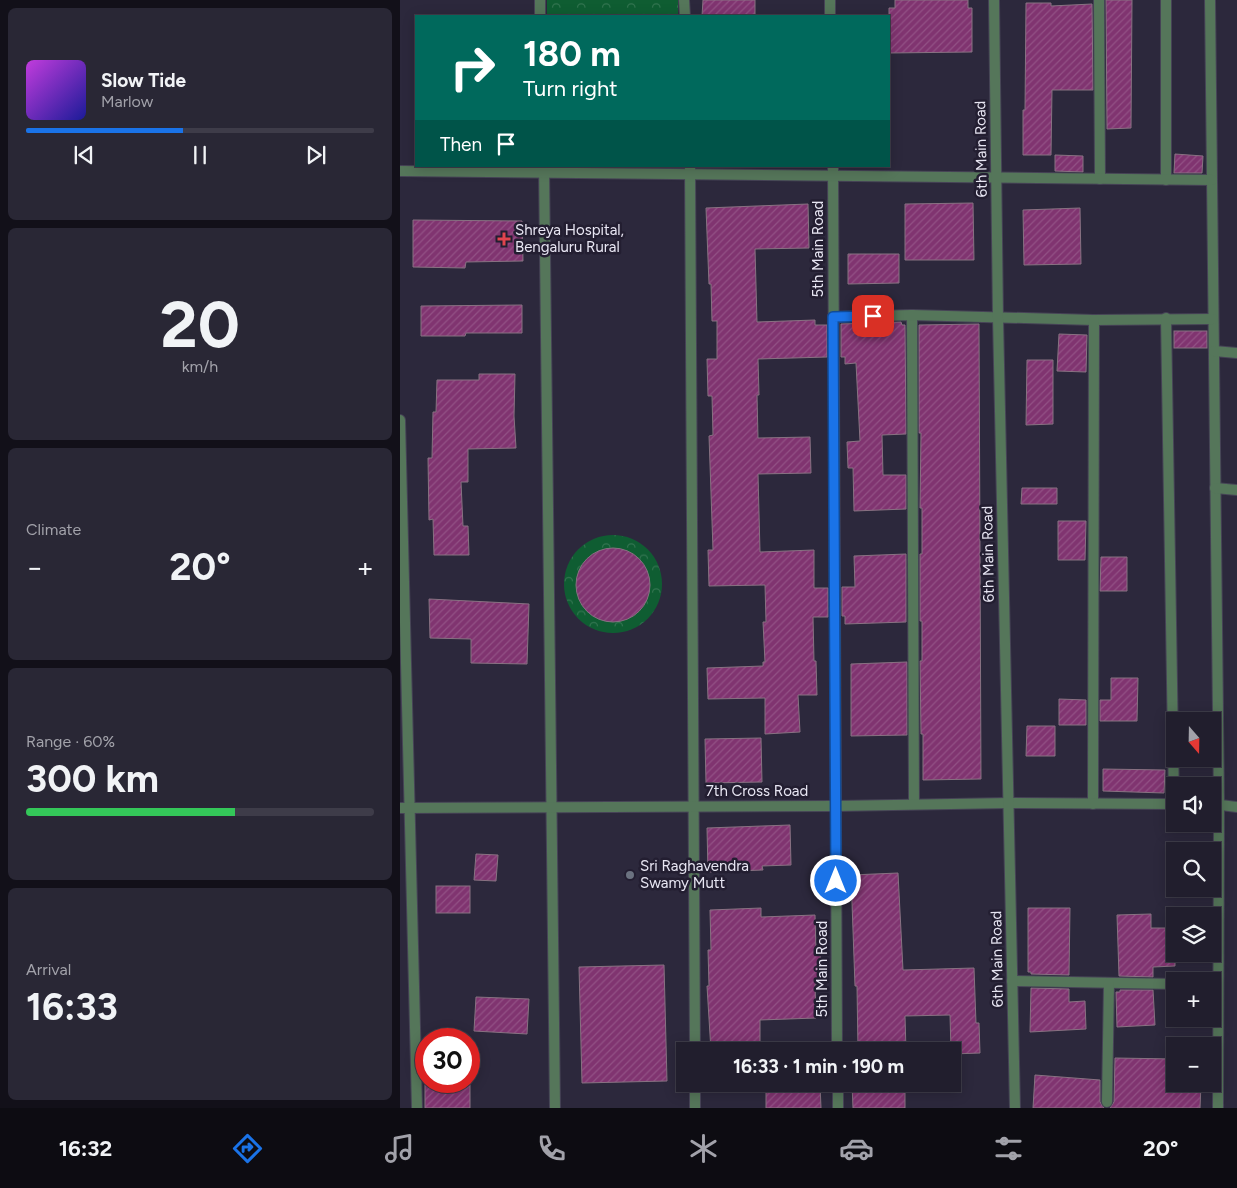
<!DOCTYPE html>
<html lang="en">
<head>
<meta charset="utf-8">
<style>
  :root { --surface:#211e2d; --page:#292735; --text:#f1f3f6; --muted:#a2a2aa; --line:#3e3c49; --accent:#1a73e8 }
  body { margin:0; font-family:Figtree,sans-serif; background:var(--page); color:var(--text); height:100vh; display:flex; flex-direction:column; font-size:19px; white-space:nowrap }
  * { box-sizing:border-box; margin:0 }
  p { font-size:16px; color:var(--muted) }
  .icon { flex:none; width:28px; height:28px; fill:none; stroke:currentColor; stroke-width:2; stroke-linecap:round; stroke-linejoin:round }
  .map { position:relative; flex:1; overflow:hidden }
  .drawer { display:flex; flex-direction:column; gap:8px; padding:8px; background:#121019; width:400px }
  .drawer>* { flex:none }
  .top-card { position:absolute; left:15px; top:15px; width:475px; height:152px; border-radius:0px; box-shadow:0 2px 12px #0003,0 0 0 1px var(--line); background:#00695c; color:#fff; overflow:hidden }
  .needle { width:32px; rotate:160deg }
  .buttons { position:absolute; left:766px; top:712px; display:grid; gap:10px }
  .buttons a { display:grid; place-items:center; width:55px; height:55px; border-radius:0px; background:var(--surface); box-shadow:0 2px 12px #0003,0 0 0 1px var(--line); font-size:25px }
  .speed { position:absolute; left:15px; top:1028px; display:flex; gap:10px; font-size:25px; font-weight:700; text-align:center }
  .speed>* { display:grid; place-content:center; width:65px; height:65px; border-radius:50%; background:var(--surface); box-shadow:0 2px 12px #0003,0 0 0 1px var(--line); line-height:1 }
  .speed .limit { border:8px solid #d22; background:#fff; color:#111 }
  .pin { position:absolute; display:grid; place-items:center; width:42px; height:42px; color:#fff; margin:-21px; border-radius:10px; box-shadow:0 2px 8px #0006 }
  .me { position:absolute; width:55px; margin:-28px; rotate:0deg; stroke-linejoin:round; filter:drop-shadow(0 0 4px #0008) }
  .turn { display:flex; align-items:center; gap:18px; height:105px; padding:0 25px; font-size:22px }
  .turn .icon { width:65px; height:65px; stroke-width:2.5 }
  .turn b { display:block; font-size:35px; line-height:42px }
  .then { display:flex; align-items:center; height:48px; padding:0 25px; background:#0003; gap:10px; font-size:19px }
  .big { font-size:38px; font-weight:700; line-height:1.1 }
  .drawer .card { flex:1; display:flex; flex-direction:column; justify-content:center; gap:8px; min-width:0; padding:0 18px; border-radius:8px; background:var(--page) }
  .drawer .dial { align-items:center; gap:0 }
  .dial b { font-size:65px; line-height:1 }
  .song { display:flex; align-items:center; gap:15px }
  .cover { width:60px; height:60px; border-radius:8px; background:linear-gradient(135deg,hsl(290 70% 55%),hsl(240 70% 35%)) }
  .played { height:5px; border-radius:2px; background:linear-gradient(90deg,var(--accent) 45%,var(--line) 45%) }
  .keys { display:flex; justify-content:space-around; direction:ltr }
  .heat { display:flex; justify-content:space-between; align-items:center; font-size:28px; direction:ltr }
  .charge { height:8px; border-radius:4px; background:linear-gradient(90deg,#34c759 60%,var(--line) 0) }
  .trip { position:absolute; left:276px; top:1042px; width:285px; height:50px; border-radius:0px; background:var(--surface); box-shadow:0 2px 12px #0003,0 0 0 1px var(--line); font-weight:700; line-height:50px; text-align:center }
  .tabs { display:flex; height:80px; justify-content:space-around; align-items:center; background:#0d0c12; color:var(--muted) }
  .tabs .icon { width:35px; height:35px }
  .tabs .active { color:var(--accent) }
  .tabs b { font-size:22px; color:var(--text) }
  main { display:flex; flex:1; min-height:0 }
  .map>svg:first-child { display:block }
</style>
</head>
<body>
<main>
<section class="drawer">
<div class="card">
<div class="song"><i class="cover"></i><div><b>Slow Tide</b><p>Marlow</p></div></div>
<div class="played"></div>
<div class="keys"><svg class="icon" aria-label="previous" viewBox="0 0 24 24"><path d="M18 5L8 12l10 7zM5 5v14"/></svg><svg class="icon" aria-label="pause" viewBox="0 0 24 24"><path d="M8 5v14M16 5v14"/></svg><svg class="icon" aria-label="next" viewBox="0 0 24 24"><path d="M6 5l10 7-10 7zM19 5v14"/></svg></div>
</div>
<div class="card dial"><b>20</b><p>km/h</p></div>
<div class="card"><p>Climate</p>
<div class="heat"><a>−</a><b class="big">20°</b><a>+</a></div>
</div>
<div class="card"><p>Range · 60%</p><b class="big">300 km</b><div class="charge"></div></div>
<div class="card"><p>Arrival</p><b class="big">16:33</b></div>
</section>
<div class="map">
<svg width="837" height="1108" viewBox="0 0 837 1108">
  <defs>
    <pattern id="park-crowns" width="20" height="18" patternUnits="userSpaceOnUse" patternTransform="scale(1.25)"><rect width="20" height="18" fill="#0f5d32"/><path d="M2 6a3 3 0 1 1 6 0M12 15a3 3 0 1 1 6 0" fill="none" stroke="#327450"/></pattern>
    <pattern id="building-hatch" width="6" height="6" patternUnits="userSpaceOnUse" patternTransform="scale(1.25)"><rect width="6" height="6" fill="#803470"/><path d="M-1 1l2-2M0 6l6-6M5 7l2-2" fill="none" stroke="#925185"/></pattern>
  </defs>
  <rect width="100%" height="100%" fill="#2c283c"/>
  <g fill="url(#park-crowns)">
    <rect x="147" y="0" width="131" height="16"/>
    <circle cx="213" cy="584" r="49"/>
  </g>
  <g fill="url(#building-hatch)" stroke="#887282">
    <path d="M 303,0 L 355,0 L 355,16 L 302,16 Z"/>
    <path d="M 495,0 L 568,0 L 568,8 L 572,8 L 572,52 L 489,53 L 489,8 L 495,8 Z"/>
    <path d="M 706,0 L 732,0 L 731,128 L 707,129 Z"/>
    <path d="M 626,3 L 651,3 L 651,6 L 692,4 L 693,90 L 652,90 L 651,155 L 623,155 L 623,110 L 625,110 Z"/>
    <path d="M 775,154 L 803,156 L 802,173 L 774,173 Z"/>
    <path d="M 655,155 L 683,156 L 683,172 L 655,171 Z"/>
    <path d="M 573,203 L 574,260 L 505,260 L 505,204 Z"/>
    <path d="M 408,204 L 409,248 L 355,249 L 357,322 L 415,320 L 415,325 L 427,325 L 427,357 L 358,359 L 359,395 L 357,395 L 358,438 L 410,437 L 411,473 L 358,474 L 360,552 L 414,550 L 414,588 L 428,588 L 428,617 L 413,617 L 414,661 L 416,661 L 417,695 L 398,695 L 400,732 L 365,734 L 365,698 L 308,699 L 307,668 L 363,666 L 363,662 L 365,662 L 363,622 L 366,622 L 365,585 L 309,586 L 308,550 L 313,550 L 309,436 L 313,435 L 312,396 L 308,396 L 307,359 L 317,359 L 317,321 L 312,321 L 311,284 L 309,284 L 306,208 Z"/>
    <path d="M 680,208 L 681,264 L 624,265 L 623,210 Z"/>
    <path d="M 13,220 L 122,221 L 123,261 L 66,262 L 65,268 L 13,267 Z"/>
    <path d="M 448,254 L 499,254 L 499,283 L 448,284 Z"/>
    <path d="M 122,305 L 122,333 L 66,333 L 65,336 L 21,336 L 21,306 Z"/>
    <path d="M 501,322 L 502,325 L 505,325 L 506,434 L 482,435 L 483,475 L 506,475 L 506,509 L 454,511 L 453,468 L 448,468 L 447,442 L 460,441 L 456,363 L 445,364 L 445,357 L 441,357 L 441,324 Z"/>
    <path d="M 579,324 L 581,779 L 523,780 L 523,734 L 521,734 L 520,661 L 522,661 L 522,621 L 520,621 L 520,554 L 522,554 L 522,508 L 520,508 L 521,433 L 519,433 L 519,325 Z"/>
    <rect x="774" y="331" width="33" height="17"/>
    <path d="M 659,334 L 687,335 L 686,372 L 657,371 Z"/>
    <path d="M 627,360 L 653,360 L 653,424 L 626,425 Z"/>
    <path d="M 79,374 L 115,374 L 114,416 L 116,448 L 68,449 L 68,482 L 61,482 L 63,526 L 68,526 L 69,555 L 34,555 L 33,519 L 29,520 L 28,458 L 32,458 L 33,412 L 36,412 L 37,380 L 79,380 Z"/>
    <path d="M 622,488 L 657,488 L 657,504 L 621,504 Z"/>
    <path d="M 658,521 L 686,521 L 685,560 L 658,560 Z"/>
    <circle cx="213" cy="585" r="37"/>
    <path d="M 506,554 L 506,622 L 445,624 L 445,616 L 442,616 L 442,587 L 455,587 L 454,556 Z"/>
    <path d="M 701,557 L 727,557 L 727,591 L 700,591 Z"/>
    <path d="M 29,599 L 129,604 L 127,664 L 71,663 L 71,639 L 30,638 Z"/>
    <path d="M 507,662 L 507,735 L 451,736 L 451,664 Z"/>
    <path d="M 711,678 L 738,678 L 737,721 L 700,721 L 700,700 L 711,700 Z"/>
    <path d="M 659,699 L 686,700 L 686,725 L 659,725 Z"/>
    <path d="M 627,726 L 655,726 L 655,756 L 626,756 Z"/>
    <path d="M 361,738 L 362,782 L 306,783 L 305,739 Z"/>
    <path d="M 703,769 L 765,770 L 764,793 L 703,791 Z"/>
    <path d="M 390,825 L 391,865 L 362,866 L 363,870 L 308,872 L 307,828 Z"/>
    <path d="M 76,854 L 98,855 L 96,881 L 74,880 Z"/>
    <path d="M 498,873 L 503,970 L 574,968 L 576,1023 L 579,1023 L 580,1053 L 552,1054 L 552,1051 L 551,1051 L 550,1015 L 505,1016 L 506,1051 L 458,1051 L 457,986 L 455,986 L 451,875 Z"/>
    <rect x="36" y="886" width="34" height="27"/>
    <path d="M 361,908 L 361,917 L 415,915 L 416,951 L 420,950 L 421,984 L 415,984 L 416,1018 L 360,1020 L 360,1051 L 311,1051 L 307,986 L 309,986 L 308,950 L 311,950 L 310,910 Z"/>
    <path d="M 628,908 L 670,908 L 669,975 L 631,974 L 631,972 L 628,972 Z"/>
    <path d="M 751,914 L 751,928 L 775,928 L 775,966 L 753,967 L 753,977 L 719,976 L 717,915 Z"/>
    <path d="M 264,965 L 267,1081 L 182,1083 L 179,967 Z"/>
    <path d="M 631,988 L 669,989 L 669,1002 L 685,1001 L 686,1029 L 630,1032 Z"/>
    <path d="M 720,990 L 753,990 L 755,1025 L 717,1027 L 716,992 L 720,992 Z"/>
    <path d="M 76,997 L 129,999 L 127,1034 L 74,1031 Z"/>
    <path d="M 715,1058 L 775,1059 L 775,1084 L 801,1084 L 800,1108 L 710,1108 L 714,1102 Z"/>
    <path d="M 635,1075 L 700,1080 L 700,1102 L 704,1108 L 633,1108 Z"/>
    <rect x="25" y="1081" width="45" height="27"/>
    <path d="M 366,1084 L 420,1084 L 421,1108 L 366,1108 Z"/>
    <path d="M 452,1084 L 505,1084 L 505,1108 L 453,1108 Z"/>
  </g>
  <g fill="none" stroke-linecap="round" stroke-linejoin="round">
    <defs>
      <g id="minor">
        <path d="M 140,0 L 140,16"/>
        <path d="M 284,0 L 285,16"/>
        <path d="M 430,0 L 430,16"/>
        <path d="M 699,0 L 700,179"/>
        <path d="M 766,0 L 766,180"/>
        <path d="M 810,0 L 819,805 L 818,1108"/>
        <path d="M 144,166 L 155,1108"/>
        <path d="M 290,166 L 295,1051"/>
        <path d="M 433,166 L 437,1051"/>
        <path d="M 0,171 L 812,180"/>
        <path d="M 512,315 L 514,804"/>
        <path d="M 433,317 L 512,315 L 694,320 L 813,319"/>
        <path d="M 766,318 L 774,804"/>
        <path d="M 814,351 L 837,353"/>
        <path d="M 0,420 L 17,1108"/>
        <path d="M 815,488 L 837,490"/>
        <path d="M 693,804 L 694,320"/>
        <path d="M 813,804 L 837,807"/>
        <path d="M 0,808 L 436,806 L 609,803 L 775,804"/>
        <path d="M 612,981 L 775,984"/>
        <path d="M 295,1084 L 295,1108"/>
        <path d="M 438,1084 L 438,1108"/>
        <path d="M 707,1102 L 709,983"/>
      </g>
      <path id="tertiary" d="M 594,0 L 598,318 L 615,1108"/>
    </defs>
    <use href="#minor" stroke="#464356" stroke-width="12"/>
    <use href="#tertiary" stroke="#464356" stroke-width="12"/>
    <use href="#minor" stroke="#55765a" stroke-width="10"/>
    <use href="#tertiary" stroke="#55765a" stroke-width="10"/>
  </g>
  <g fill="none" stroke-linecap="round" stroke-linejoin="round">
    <defs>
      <path id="route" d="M 436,881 L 433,317 L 473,316"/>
    </defs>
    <use href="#route" stroke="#114b97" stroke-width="12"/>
    <use href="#route" stroke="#1a73e8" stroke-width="9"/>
  </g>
  <path fill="#e0444e" stroke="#231e31" stroke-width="2" d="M101.5 231.5h5v5h5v5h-5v5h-5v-5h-5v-5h5z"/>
  <circle fill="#6b7280" stroke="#231e31" stroke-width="2" cx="230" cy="875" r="5"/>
  <g text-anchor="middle" stroke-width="5" stroke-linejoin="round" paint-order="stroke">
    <g font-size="15" fill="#e8e6f3" stroke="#231e31">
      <text transform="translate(581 149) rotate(-91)" y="5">6th Main Road</text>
      <text transform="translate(418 249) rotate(-90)" y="5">5th Main Road</text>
      <text transform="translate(588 554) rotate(-91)" y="5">6th Main Road</text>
      <text x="357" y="796">7th Cross Road</text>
      <text transform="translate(597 959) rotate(-91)" y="5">6th Main Road</text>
      <text transform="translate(422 969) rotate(-90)" y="5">5th Main Road</text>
    </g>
    <g font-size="15" fill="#e8e6f3" stroke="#231e31" text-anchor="start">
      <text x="115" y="235">Shreya Hospital,<tspan x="115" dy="17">Bengaluru Rural</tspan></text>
      <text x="240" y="871">Sri Raghavendra<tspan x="240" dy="17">Swamy Mutt</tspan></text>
    </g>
  </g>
</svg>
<div class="buttons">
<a><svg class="needle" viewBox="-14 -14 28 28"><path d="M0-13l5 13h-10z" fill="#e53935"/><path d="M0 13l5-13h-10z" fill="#a2a2aa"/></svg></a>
<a><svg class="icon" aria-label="sound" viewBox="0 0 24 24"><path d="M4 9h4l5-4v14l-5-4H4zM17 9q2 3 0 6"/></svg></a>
<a><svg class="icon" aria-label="search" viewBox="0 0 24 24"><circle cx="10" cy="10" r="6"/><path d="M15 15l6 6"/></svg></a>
<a><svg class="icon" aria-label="layers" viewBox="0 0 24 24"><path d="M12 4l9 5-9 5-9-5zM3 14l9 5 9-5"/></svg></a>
<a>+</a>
<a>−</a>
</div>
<div class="speed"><div class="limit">30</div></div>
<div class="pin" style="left:473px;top:316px;background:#d93025"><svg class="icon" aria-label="arrive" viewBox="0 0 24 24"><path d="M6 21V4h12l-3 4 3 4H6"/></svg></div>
<svg class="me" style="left:436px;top:881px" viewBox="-20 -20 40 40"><circle r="17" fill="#1a73e8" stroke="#fff" stroke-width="3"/><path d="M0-11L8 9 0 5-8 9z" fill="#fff"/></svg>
<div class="trip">16:33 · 1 min · 190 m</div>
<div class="top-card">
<div class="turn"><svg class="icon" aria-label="right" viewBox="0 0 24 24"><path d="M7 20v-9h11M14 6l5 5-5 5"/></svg><div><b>180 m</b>Turn right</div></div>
<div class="then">Then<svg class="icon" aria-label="arrive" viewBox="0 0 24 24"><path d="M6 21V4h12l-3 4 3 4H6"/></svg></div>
</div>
</div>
</main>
<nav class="tabs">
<b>16:32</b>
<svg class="icon active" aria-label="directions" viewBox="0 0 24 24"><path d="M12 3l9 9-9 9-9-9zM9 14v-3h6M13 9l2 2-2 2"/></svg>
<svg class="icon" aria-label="music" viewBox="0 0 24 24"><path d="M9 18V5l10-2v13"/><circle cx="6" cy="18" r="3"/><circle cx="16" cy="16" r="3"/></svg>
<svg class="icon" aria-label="phone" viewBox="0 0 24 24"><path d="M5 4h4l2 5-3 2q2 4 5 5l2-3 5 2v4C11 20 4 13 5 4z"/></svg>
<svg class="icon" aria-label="climate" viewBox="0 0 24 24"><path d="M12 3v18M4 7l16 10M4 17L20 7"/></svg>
<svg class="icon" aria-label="car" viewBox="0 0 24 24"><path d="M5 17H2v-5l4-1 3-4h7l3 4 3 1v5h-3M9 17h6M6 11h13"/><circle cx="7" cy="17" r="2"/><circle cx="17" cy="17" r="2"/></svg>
<svg class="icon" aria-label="filters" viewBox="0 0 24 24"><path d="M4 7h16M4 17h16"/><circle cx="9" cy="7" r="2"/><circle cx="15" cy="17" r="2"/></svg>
<b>20°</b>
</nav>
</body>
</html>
